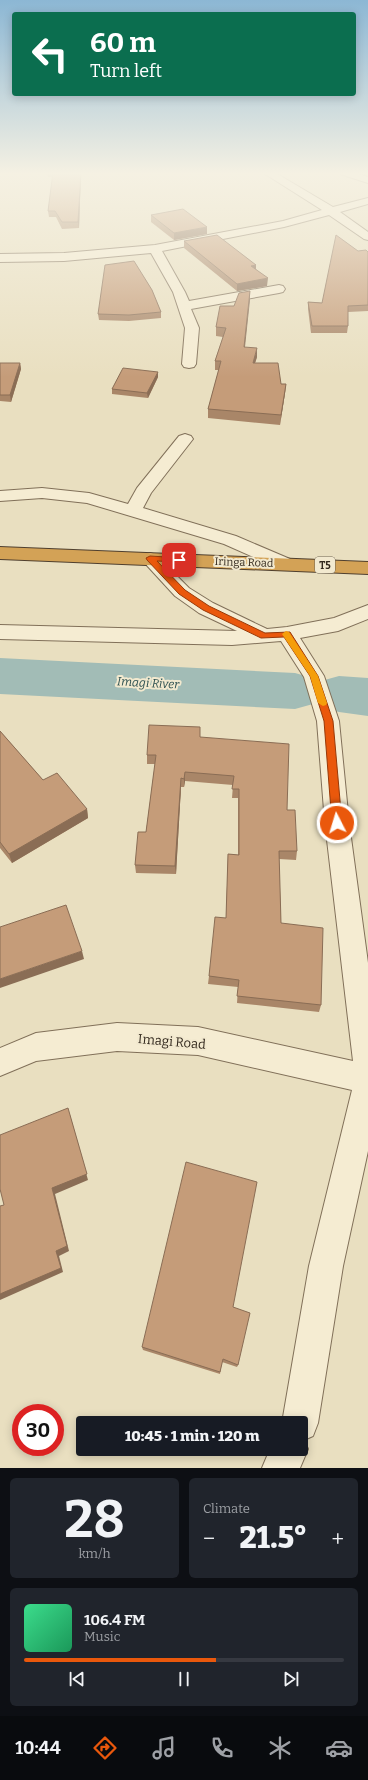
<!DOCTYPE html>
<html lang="en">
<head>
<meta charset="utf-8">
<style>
  :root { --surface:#171b24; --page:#20242c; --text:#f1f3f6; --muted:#9ea1a6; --line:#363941; --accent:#ea580c }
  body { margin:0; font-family:Bitter,serif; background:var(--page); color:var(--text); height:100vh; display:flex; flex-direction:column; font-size:15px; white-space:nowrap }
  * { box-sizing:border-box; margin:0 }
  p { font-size:13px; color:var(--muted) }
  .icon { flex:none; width:22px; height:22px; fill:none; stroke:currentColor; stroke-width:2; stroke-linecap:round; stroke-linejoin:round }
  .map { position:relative; height:1468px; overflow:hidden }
  .panel { display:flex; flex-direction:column; gap:10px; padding:10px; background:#0d0f14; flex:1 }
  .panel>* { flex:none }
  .banner { position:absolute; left:12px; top:12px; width:344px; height:84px; border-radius:4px; box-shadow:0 2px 10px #0003; background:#0b6e4f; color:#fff; overflow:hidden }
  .speed { position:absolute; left:12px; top:1404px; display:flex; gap:8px; font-size:20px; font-weight:700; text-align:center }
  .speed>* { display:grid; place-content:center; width:52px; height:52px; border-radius:50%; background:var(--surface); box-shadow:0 2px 10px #0003; line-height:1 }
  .speed .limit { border:6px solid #d22; background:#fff; color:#111 }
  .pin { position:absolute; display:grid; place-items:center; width:34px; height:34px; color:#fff; margin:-17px; border-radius:8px; box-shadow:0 2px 6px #0006 }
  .me { position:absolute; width:44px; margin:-22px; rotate:355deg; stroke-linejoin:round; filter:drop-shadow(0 0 3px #0008) }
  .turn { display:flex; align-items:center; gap:14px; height:84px; padding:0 12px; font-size:18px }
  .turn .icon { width:52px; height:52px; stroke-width:2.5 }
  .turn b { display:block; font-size:28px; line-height:34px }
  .big { font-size:30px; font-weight:800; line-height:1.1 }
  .panel .widget { flex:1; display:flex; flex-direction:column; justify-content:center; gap:6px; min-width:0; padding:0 14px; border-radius:6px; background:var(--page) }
  .panel .dial { align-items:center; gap:0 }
  .dial b { font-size:52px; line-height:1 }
  .song { display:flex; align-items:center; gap:12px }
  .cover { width:48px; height:48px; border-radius:6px; background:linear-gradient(135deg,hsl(150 70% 55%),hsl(150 70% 35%)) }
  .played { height:4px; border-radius:2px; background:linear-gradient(90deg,var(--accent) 60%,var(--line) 60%) }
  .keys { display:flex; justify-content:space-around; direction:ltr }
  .heat { display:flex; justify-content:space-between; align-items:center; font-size:22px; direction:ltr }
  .panel .tiles { flex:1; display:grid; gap:10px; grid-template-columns:1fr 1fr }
  .widget:last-child { grid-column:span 2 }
  .trip { position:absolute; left:76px; top:1416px; width:232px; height:40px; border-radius:4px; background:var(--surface); box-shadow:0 2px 10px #0003; font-weight:800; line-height:40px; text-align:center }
  .menu { display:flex; height:64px; justify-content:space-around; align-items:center; background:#090b0e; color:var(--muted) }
  .menu .icon { width:28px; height:28px }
  .menu .current { color:var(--accent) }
  .menu b { font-size:18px; color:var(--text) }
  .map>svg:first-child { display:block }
</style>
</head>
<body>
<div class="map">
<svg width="368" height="1468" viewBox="0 0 368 1468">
  <rect width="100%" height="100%" fill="#e9dfc0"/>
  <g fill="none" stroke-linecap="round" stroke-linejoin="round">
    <path fill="#a2bcb6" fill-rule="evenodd" d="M 0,658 L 295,673 L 313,678 L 318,687 L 321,681 L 339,676 L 368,678 L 368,716 L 339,712 L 321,707 L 316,698 L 313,704 L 295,709 L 0,694 Z"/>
    <defs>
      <g id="minor">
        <path d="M 262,172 L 274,172 L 333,207 L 368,198 L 368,204 L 340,212 L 368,232 L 368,240 L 364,239 L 329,215 L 284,227 L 162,251 L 185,292 L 189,301 L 279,285 L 283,286 L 285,289 L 283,292 L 279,293 L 191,309 L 199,328 L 196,364 L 194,367 L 189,368 L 184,367 L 182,364 L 185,328 L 173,292 L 151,253 L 64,261 L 0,262 L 0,254 L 64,253 L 155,245 L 283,221 L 322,210 Z"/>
        <path d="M 339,172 L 353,172 L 368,177 L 368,183 L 340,174 Z"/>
        <path d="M 185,434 L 191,436 L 193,439 L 151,493 L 143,508 L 236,536 L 290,559 L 292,563 L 290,567 L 283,569 L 276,567 L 224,544 L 87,503 L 42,498 L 0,501 L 0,491 L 42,488 L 89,493 L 128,504 L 137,488 L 179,436 Z"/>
        <path d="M 150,553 L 156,555 L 189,588 L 213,603 L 267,629 L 287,627 L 334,618 L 368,605 L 368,619 L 338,631 L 300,638 L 324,676 L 339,721 L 349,823 L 368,963 L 368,1151 L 343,1266 L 318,1423 L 313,1436 L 304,1440 L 308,1449 L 300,1468 L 262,1468 L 270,1449 L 301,1449 L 301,1423 L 282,1423 L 309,1266 L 352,1090 L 198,1055 L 117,1051 L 36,1061 L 0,1076 L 0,1048 L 36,1033 L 117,1023 L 198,1027 L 353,1061 L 325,823 L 317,721 L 304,677 L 281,641 L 232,645 L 0,639 L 0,625 L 237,631 L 199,613 L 175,596 L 141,559 L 144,555 Z"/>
      </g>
      <path id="highway" d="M 0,547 L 368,562 L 368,574 L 0,559 Z"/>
    </defs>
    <use href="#minor" stroke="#817059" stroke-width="2"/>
    <use href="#highway" stroke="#4f3f2e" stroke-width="2"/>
    <use href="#minor" fill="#f5ecd2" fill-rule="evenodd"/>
    <use href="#highway" fill="#d3a256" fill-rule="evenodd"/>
  </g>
  <g fill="#a98668">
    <path d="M 47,172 L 81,172 L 79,228 L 62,229 L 56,217 L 49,217 L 48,211 L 53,177 L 48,177 Z"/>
    <path d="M 151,215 L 207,234 L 174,240 L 151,222 Z"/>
    <path d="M 184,241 L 256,265 L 256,269 L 267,286 L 237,291 L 184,248 Z"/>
    <path d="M 358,251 L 368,252 L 368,311 L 348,312 L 348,326 L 347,333 L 311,333 L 308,309 L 308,302 L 322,303 Z"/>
    <path d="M 250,291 L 244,347 L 257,357 L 255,363 L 281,384 L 286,384 L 285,393 L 280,425 L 208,418 L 208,409 L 219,370 L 215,370 L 215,361 L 223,337 L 216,336 L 216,327 L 234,306 Z"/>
    <path d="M 161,312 L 161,318 L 129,321 L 99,320 L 98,314 Z"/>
    <path d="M 0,363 L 20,363 L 21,369 L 11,402 L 0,401 Z"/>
    <path d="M 158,372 L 158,377 L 148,398 L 112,394 L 112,389 Z"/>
    <path d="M 0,731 L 43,780 L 87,809 L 88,818 L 12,863 L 0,848 Z"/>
    <path d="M 200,737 L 287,810 L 297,851 L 296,860 L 279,859 L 281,923 L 321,1005 L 319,1012 L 237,1003 L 238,987 L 208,984 L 209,976 L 226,918 L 228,854 L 238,855 L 238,798 L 232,798 L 233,785 L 185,781 L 184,787 L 181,787 L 176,874 L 136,873 L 135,865 L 146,832 L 155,764 L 147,764 L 147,755 Z"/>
    <path d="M 233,1307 L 238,1365 L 237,1367 L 222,1362 L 220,1374 L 143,1350 L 142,1347 Z"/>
  </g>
  <g fill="#8a6d55">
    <path d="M 81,172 L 79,228 L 78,222 Z"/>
    <path d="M 207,227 L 207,234 L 174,240 L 174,233 Z"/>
    <path d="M 256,265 L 256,272 L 251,266 Z"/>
    <path d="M 268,278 L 267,286 L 237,291 L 237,284 Z"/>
    <path d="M 250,291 L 250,300 L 244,356 L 244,347 Z"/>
    <path d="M 257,348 L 257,357 L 252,372 L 253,363 Z"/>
    <path d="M 20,363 L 21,369 L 11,402 L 10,395 Z"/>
    <path d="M 158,372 L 158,377 L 148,398 L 147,393 Z"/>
    <path d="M 286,384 L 285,393 L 280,425 L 281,415 Z"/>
    <path d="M 185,772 L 185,781 L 184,787 L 184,779 Z"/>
    <path d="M 181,778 L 181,787 L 176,874 L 175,866 Z"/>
    <path d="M 87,809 L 88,818 L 12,863 L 9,854 Z"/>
    <path d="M 82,951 L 84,959 L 0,988 L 0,979 Z"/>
    <path d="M 70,1115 L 88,1180 L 55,1194 L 69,1251 L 59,1256 L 63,1272 L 0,1300 L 0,1294 L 56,1251 L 52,1188 Z"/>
  </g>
  <g fill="#c59c79" stroke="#8a6d55">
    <path d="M 53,172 L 81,172 L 78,222 L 62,222 L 55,211 L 48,211 Z"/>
    <path d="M 183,209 L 207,227 L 174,233 L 151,215 Z"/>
    <path d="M 217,235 L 256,265 L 251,266 L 268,278 L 237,284 L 184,241 Z"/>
    <path d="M 336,235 L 358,251 L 366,250 L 368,252 L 368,305 L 348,306 L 348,326 L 312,326 L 308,302 L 322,303 Z"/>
    <path d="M 134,261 L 152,290 L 161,312 L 129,315 L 98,314 L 105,265 Z"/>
    <path d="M 250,291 L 244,347 L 257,348 L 253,363 L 278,363 L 281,384 L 286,384 L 281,415 L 208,409 L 221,361 L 215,361 L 226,328 L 216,327 L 220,306 L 234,306 L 239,293 Z"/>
    <path d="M 0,363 L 20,363 L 10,395 L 0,395 Z"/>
    <path d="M 123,368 L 158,372 L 147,393 L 112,389 Z"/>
    <path d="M 149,725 L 200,727 L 200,737 L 289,744 L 287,810 L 295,810 L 297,851 L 279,851 L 281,923 L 323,928 L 321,1005 L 237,996 L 239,980 L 209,976 L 215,917 L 226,918 L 228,854 L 239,855 L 239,789 L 232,789 L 234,776 L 185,772 L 184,779 L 181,778 L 175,866 L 135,865 L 138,832 L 146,832 L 156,755 L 147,755 Z"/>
    <path d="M 0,731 L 43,780 L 57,773 L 87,809 L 9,854 L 0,842 Z"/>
    <path d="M 66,905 L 82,951 L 0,979 L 0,927 Z"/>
    <path d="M 68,1108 L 87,1174 L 52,1188 L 67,1246 L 56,1251 L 61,1268 L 0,1294 L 0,1206 L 4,1205 L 0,1189 L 0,1135 Z"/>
    <path d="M 186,1162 L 257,1182 L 233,1307 L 250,1313 L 238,1365 L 223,1359 L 220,1372 L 142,1347 Z"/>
  </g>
  <linearGradient id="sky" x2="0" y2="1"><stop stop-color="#8cb7d4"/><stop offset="0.46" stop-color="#f5f1e3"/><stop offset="1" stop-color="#f5f1e3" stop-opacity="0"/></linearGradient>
  <rect width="368" height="377" fill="url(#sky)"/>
  <path fill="#ea580c" stroke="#983908" d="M 150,556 L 182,558 L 183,560 L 179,562 L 157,561 L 185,590 L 209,606 L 265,633 L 290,632 L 318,676 L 333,721 L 342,823 L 340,826 L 333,826 L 332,823 L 324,721 L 310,676 L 284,637 L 261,638 L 203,610 L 179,594 L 147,560 L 146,558 Z"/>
  <path fill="#f59e0b" d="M 286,631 L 289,632 L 318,676 L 327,703 L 326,705 L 323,706 L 318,703 L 310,676 L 282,634 Z"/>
  <g text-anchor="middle" stroke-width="4" stroke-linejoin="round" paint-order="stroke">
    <rect fill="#f2e9cf" stroke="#6c6252" stroke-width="1" x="315" y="557" width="20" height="16" rx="3"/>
    <g font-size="10" font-weight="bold" fill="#32281d">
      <text x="325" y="569">T5</text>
    </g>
    <g font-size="11" fill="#32281d" stroke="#f2e9cf">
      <text transform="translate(244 562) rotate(2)" y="4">Iringa Road</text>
    </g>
    <g font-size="12" font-style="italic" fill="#2d5050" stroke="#f2e9cf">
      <text transform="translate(148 683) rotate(3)" y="4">Imagi River</text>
    </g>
    <g font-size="13" fill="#32281d" stroke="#f2e9cf">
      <text transform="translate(172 1041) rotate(5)" y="5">Imagi Road</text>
    </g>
  </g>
</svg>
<div class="speed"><div class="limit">30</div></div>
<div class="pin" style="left:179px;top:560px;background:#d93025"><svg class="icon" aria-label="arrive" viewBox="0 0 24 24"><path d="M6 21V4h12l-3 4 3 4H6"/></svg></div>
<svg class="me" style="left:337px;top:823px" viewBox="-20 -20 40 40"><circle r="17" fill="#ea580c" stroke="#fff" stroke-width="3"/><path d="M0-11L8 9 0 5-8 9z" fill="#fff"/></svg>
<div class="trip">10:45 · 1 min · 120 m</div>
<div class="banner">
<div class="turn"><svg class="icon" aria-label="left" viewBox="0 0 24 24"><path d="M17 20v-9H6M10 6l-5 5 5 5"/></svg><div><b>60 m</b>Turn left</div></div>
</div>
</div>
<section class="panel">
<div class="tiles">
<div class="widget dial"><b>28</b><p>km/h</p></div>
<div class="widget"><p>Climate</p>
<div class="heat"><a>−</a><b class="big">21.5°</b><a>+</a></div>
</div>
<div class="widget">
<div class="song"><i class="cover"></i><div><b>106.4 FM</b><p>Music</p></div></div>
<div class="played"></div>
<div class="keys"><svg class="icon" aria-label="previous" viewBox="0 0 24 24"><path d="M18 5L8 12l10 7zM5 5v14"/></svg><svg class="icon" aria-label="pause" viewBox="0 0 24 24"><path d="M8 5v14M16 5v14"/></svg><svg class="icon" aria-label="next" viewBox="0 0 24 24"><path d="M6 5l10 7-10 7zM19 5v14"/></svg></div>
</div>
</div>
</section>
<nav class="menu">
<b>10:44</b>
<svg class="icon current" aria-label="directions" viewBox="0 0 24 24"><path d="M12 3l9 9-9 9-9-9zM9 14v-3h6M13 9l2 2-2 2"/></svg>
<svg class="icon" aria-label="music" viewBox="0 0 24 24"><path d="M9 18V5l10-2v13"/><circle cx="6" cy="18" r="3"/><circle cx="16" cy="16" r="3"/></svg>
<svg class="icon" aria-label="phone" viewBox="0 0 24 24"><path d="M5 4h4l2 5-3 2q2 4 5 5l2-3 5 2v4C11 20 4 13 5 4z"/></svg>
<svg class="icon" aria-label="climate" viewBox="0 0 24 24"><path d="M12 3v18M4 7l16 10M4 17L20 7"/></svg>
<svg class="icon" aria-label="car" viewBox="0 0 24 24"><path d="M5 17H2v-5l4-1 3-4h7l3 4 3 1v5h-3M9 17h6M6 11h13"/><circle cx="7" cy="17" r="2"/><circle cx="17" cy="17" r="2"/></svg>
</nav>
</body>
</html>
